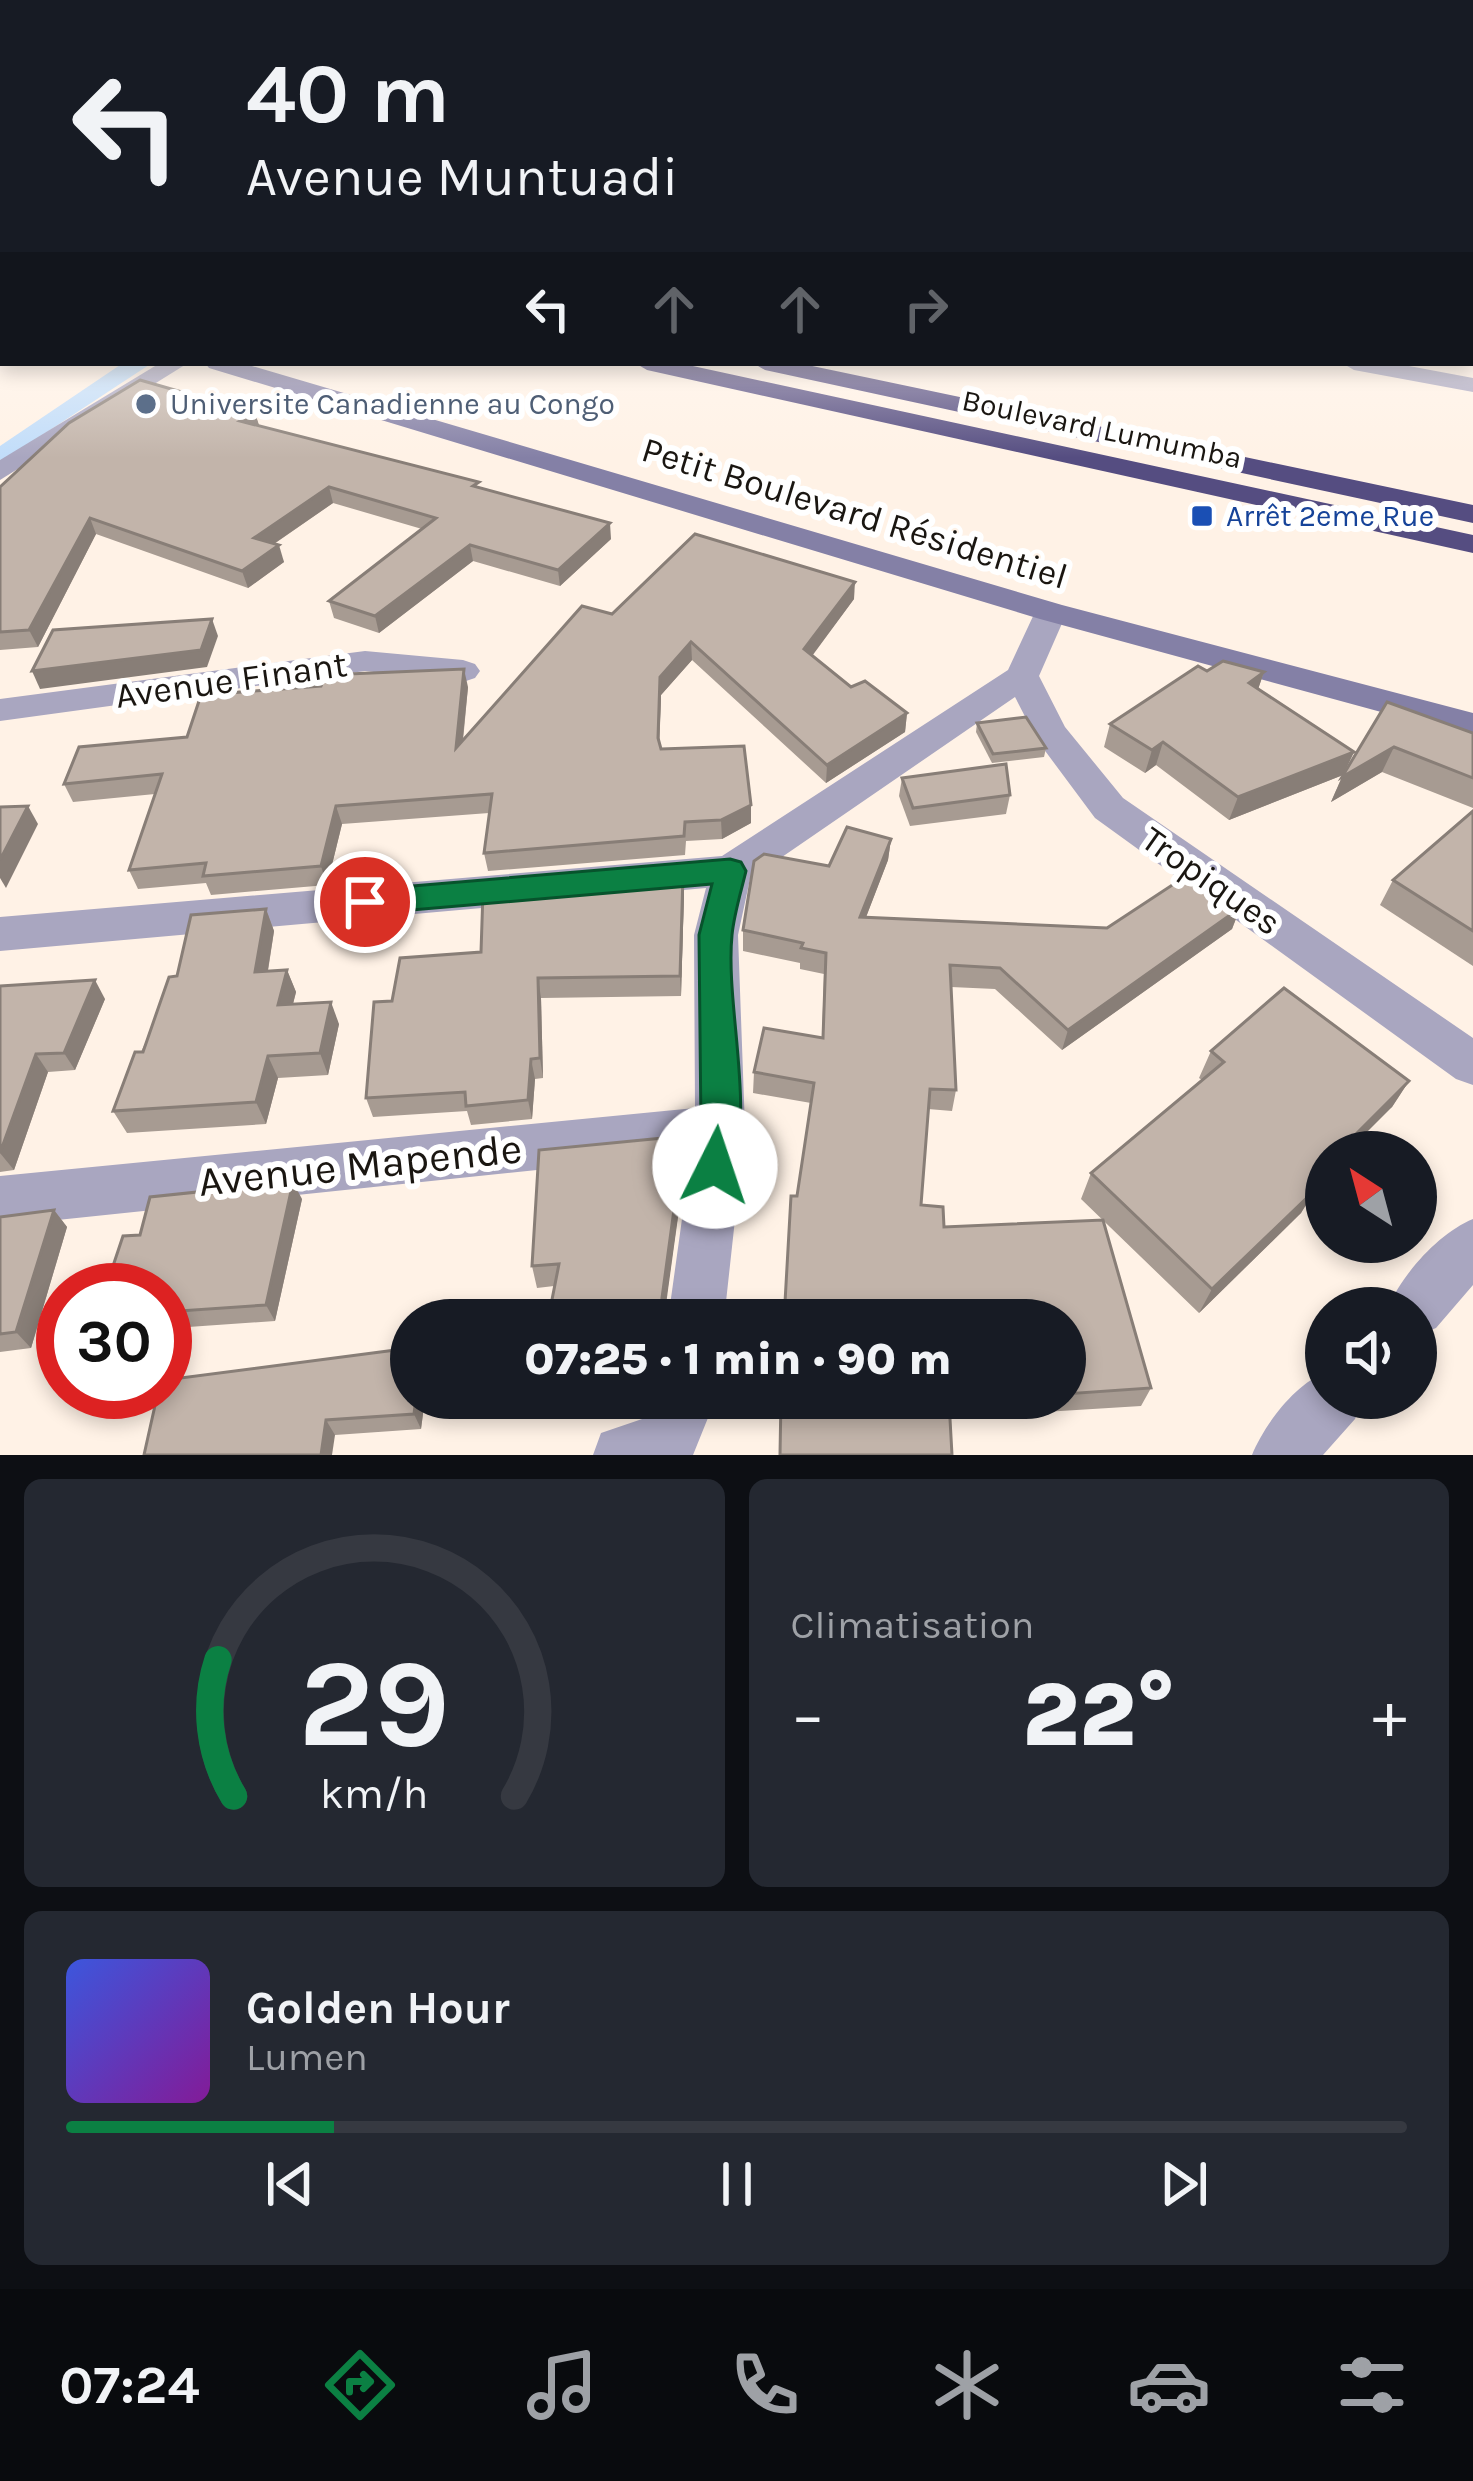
<!DOCTYPE html>
<html lang="fr">
<head>
<meta charset="utf-8">
<style>
  :root { --surface:#171b24; --page:#242831; --text:#f1f3f6; --muted:#9ea1a6; --line:#363941; --accent:#0b8043 }
  body { margin:0; font-family:Karla,sans-serif; background:var(--page); color:var(--text); height:100vh; display:flex; flex-direction:column; font-size:45px; white-space:nowrap }
  * { box-sizing:border-box; margin:0 }
  p { font-size:39px; color:var(--muted) }
  .icon { flex:none; width:66px; height:66px; fill:none; stroke:currentColor; stroke-width:2; stroke-linecap:round; stroke-linejoin:round }
  .map { position:relative; height:1455px; overflow:hidden }
  .side { display:flex; flex-direction:column; gap:24px; padding:24px; background:#0d0f14; flex:1 }
  .side>* { flex:none }
  .banner { position:absolute; left:0px; top:0px; width:1473px; height:366px; box-shadow:0 6px 18px #0003; background:#171b24; color:var(--text); overflow:hidden }
  .needle { width:78px; rotate:324deg }
  .controls { position:absolute; left:1305px; top:1131px; display:grid; gap:24px }
  .controls a { display:grid; place-items:center; width:132px; height:132px; border-radius:50%; background:var(--surface); box-shadow:0 6px 18px #0003; font-size:60px }
  .speed { position:absolute; left:36px; top:1263px; display:flex; gap:24px; font-size:60px; font-weight:700; text-align:center }
  .speed>* { display:grid; place-content:center; width:156px; height:156px; border-radius:50%; background:var(--surface); box-shadow:0 6px 18px #0003; line-height:1 }
  .speed .limit { border:18px solid #d22; background:#fff; color:#111 }
  .pin { position:absolute; display:grid; place-items:center; width:102px; height:102px; color:#fff; margin:-51px; border:6px solid #fff; border-radius:50%; box-shadow:0 3px 12px #0007 }
  .me { position:absolute; width:132px; margin:-66px; rotate:4deg; stroke-linejoin:round; filter:drop-shadow(0 0 9px #0008) }
  .turn { display:flex; align-items:center; gap:42px; height:252px; padding:0 48px; font-size:54px }
  .turn .icon { width:156px; height:156px; stroke-width:2.5 }
  .turn b { display:block; font-size:84px; line-height:102px }
  .lanes { display:flex; align-items:center; height:114px; padding:0 48px; background:#0003; justify-content:center; gap:60px; direction:ltr }
  .lanes .off { opacity:.35 }
  .big { font-size:90px; font-weight:800; line-height:1.1 }
  .side .widget { flex:1; display:flex; flex-direction:column; justify-content:center; gap:18px; min-width:0; padding:0 42px; border-radius:18px; background:var(--page) }
  .side .dial { align-items:center; gap:0 }
  .dial svg { height:312px; overflow:visible; fill:none; stroke:var(--line); stroke-width:7; stroke-linecap:round; text-anchor:middle }
  .dial text { fill:var(--text); stroke:none }
  .song { display:flex; align-items:center; gap:36px }
  .cover { width:144px; height:144px; border-radius:18px; background:linear-gradient(135deg,hsl(230 70% 55%),hsl(290 70% 35%)) }
  .played { height:12px; border-radius:6px; background:linear-gradient(90deg,var(--accent) 20%,var(--line) 20%) }
  .keys { display:flex; justify-content:space-around; direction:ltr }
  .heat { display:flex; justify-content:space-between; align-items:center; font-size:66px; direction:ltr }
  .side .tiles { flex:1; display:grid; gap:24px; grid-template-columns:1fr 1fr }
  .widget:last-child { grid-column:span 2 }
  .trip { position:absolute; left:390px; top:1299px; width:696px; height:120px; border-radius:60px; background:var(--surface); box-shadow:0 6px 18px #0003; font-weight:800; line-height:120px; text-align:center }
  .tab-bar { display:flex; height:192px; justify-content:space-around; align-items:center; background:#090b0e; color:var(--muted) }
  .tab-bar .icon { width:84px; height:84px }
  .tab-bar .selected { color:var(--accent) }
  .tab-bar b { font-size:54px; color:var(--text) }
  .map>svg:first-child { display:block }
</style>
</head>
<body>
<div class="map">
<svg width="1473" height="1455" viewBox="0 0 1473 1455">
  <rect width="100%" height="100%" fill="#fff2e6"/>
  <path fill="#c1ddfa" d="M 123,363 L 152,363 C 110,390 69,418 27,445 L 28,449 L 0,460 L 0,446 Z"/>
  <g fill="none" stroke-linecap="round" stroke-linejoin="round">
    <g fill="#a9a6c0" fill-rule="evenodd">
      <path d="M 1473,267 L 1473,306 L 1470,306 L 1470,268 Z"/>
      <path d="M 160,363 L 188,363 L 0,480 L 0,460 Z"/>
      <path d="M 1342,363 L 1393,363 L 1473,378 L 1473,392 L 1354,370 Z"/>
      <path d="M 1051,602 L 1067,612 L 1039,676 L 1065,727 L 1123,798 L 1473,1038 L 1473,1085 L 1456,1079 L 1095,818 L 1037,740 L 1015,697 L 750,879 L 738,935 L 745,1128 L 724,1320 L 668,1320 L 691,1154 L 0,1226 L 0,1176 L 695,1108 L 694,935 L 706,888 L 0,951 L 0,917 L 722,856 L 1008,670 L 1035,612 Z"/>
      <path d="M 365,651 L 463,660 L 475,664 L 480,671 L 475,678 L 463,682 L 365,671 L 0,721 L 0,699 Z"/>
      <path d="M 1473,1219 L 1473,1285 L 1436,1328 L 1416,1336 L 1416,1308 L 1388,1308 C 1402,1274 1439,1233 1473,1219 Z"/>
      <path d="M 1326,1372 L 1326,1398 L 1364,1398 L 1355,1419 L 1323,1455 L 1252,1455 C 1264,1425 1295,1384 1326,1372 Z"/>
      <path d="M 656,1398 L 716,1398 L 693,1455 L 593,1455 L 601,1433 L 645,1418 Z"/>
    </g>
    <g fill="#8480a6" fill-rule="evenodd">
      <rect x="0" y="301" width="3" height="13"/>
      <path d="M 205,363 L 242,363 L 1062,605 L 1473,713 L 1473,737 L 1040,619 L 209,368 Z"/>
    </g>
    <g fill="#554d81" fill-rule="evenodd">
      <path d="M 635,363 L 679,363 L 1473,535 L 1473,553 L 647,370 Z"/>
      <path d="M 753,363 L 798,363 L 1473,505 L 1473,523 L 765,370 Z"/>
    </g>
  </g>
  <g fill="#a79b92">
    <path d="M 255,413 L 259,426 L 479,488 L 611,539 L 560,586 L 473,561 L 379,633 L 334,618 L 329,601 L 422,529 L 333,503 L 274,544 L 284,562 L 248,588 L 96,534 L 38,647 L 0,650 L 0,487 Z"/>
    <path d="M 854,599 L 812,655 L 851,687 L 907,713 L 905,732 L 826,783 L 692,660 L 661,695 L 659,743 L 661,749 L 751,805 L 751,823 L 722,839 L 686,841 L 685,855 L 488,871 L 484,853 L 489,813 L 342,824 L 327,885 L 211,895 L 206,883 L 138,889 L 129,870 L 155,794 L 73,802 L 64,784 L 187,737 L 468,687 L 463,741 L 612,614 Z"/>
    <path d="M 1264,672 L 1258,689 L 1354,752 L 1343,775 L 1229,820 L 1156,765 L 1145,773 L 1104,747 L 1110,724 Z"/>
    <path d="M 1387,702 L 1473,733 L 1473,808 L 1382,772 L 1331,802 L 1342,777 Z"/>
    <path d="M 977,723 L 1046,748 L 1044,757 L 992,763 L 976,732 Z"/>
    <path d="M 902,778 L 1010,795 L 1006,814 L 910,826 L 899,796 Z"/>
    <path d="M 1473,812 L 1473,966 L 1380,905 L 1393,880 Z"/>
    <path d="M 847,827 L 891,839 L 888,860 L 866,917 L 1107,928 L 1192,872 L 1240,908 L 1232,929 L 1062,1050 L 995,989 L 951,987 L 956,1090 L 952,1111 L 928,1109 L 921,1205 L 943,1207 L 944,1227 L 1103,1220 L 1151,1388 L 1141,1406 L 950,1418 L 952,1455 L 779,1455 L 781,1398 L 1065,1398 L 1065,1320 L 784,1320 L 791,1196 L 797,1196 L 811,1103 L 753,1093 L 754,1072 L 764,1028 L 822,1038 L 824,974 L 800,969 L 800,963 L 743,951 L 743,930 L 754,861 L 764,854 L 829,866 Z"/>
    <path d="M 684,894 L 681,996 L 541,998 L 543,1078 L 535,1079 L 532,1119 L 471,1125 L 467,1111 L 373,1117 L 366,1098 L 392,1001 L 481,952 Z"/>
    <path d="M 266,909 L 274,931 L 268,971 L 287,970 L 296,992 L 293,1004 L 339,1024 L 328,1075 L 278,1078 L 266,1124 L 127,1133 L 113,1111 L 177,976 Z"/>
    <path d="M 0,986 L 105,999 L 75,1070 L 48,1072 L 14,1170 L 0,1172 Z"/>
    <path d="M 1211,1051 L 1409,1081 L 1392,1107 L 1326,1152 L 1326,1174 L 1314,1186 L 1301,1213 L 1199,1313 L 1081,1199 L 1091,1173 L 1202,1080 L 1199,1078 Z"/>
    <path d="M 684,1136 L 686,1159 L 666,1300 L 671,1303 L 673,1320 L 548,1320 L 554,1286 L 537,1288 L 532,1266 Z"/>
    <path d="M 302,1199 L 275,1321 L 174,1328 L 165,1360 L 165,1290 L 140,1235 Z"/>
    <path d="M 54,1210 L 67,1227 L 31,1348 L 0,1352 L 0,1217 Z"/>
    <path d="M 72,1392 L 156,1392 L 153,1404 L 86,1408 Z"/>
    <path d="M 411,1398 L 425,1398 L 421,1429 L 335,1435 L 144,1455 Z"/>
  </g>
  <g fill="#887e77">
    <path d="M 255,413 L 260,428 L 240,421 Z"/>
    <path d="M 329,487 L 333,503 L 259,554 L 254,538 Z"/>
    <path d="M 90,518 L 96,534 L 38,647 L 29,630 Z"/>
    <path d="M 610,523 L 611,539 L 560,586 L 558,570 Z"/>
    <path d="M 279,545 L 284,562 L 248,588 L 242,571 Z"/>
    <path d="M 470,545 L 473,561 L 379,633 L 375,616 Z"/>
    <path d="M 855,582 L 854,599 L 804,667 L 804,649 Z"/>
    <path d="M 212,619 L 218,636 L 207,667 L 40,689 L 32,671 Z"/>
    <path d="M 691,642 L 692,660 L 661,695 L 659,756 L 660,677 Z"/>
    <path d="M 464,669 L 468,687 L 460,766 L 456,748 Z"/>
    <path d="M 1264,672 L 1256,695 L 1249,683 Z"/>
    <path d="M 907,713 L 905,732 L 826,783 L 827,765 Z"/>
    <path d="M 1163,742 L 1156,765 L 1145,773 L 1152,750 Z"/>
    <path d="M 1394,747 L 1382,772 L 1331,802 L 1342,777 Z"/>
    <path d="M 1354,752 L 1343,775 L 1229,820 L 1238,797 Z"/>
    <path d="M 751,805 L 751,823 L 722,839 L 721,820 Z"/>
    <path d="M 28,806 L 38,824 L 6,888 L 0,878 L 0,860 Z"/>
    <path d="M 336,806 L 342,824 L 327,885 L 321,866 Z"/>
    <path d="M 891,839 L 888,860 L 858,938 L 860,917 Z"/>
    <path d="M 683,875 L 684,894 L 681,996 L 680,976 Z"/>
    <path d="M 1240,908 L 1232,929 L 1062,1050 L 1068,1030 Z"/>
    <path d="M 266,909 L 274,931 L 264,994 L 255,972 Z"/>
    <path d="M 287,970 L 296,992 L 287,1027 L 278,1005 Z"/>
    <path d="M 538,978 L 541,998 L 543,1078 L 540,1058 Z"/>
    <path d="M 95,980 L 105,999 L 75,1070 L 64,1053 Z"/>
    <path d="M 331,1002 L 339,1024 L 328,1075 L 320,1053 Z"/>
    <path d="M 36,1054 L 48,1072 L 14,1170 L 0,1153 Z"/>
    <path d="M 268,1056 L 278,1078 L 266,1124 L 256,1102 Z"/>
    <path d="M 531,1059 L 535,1079 L 532,1119 L 528,1100 Z"/>
    <path d="M 1409,1081 L 1392,1107 L 1347,1152 L 1338,1152 Z"/>
    <path d="M 684,1136 L 686,1159 L 664,1319 L 662,1298 Z"/>
    <path d="M 1326,1164 L 1326,1174 L 1293,1207 L 1309,1182 Z"/>
    <path d="M 293,1182 L 302,1199 L 275,1321 L 266,1305 Z"/>
    <path d="M 1317,1188 L 1301,1213 L 1199,1313 L 1212,1289 Z"/>
    <path d="M 54,1210 L 67,1227 L 31,1348 L 16,1332 Z"/>
    <path d="M 165,1316 L 174,1328 L 165,1360 Z"/>
    <path d="M 143,1392 L 156,1392 L 153,1404 Z"/>
    <path d="M 416,1398 L 425,1398 L 421,1429 L 414,1414 Z"/>
    <path d="M 326,1420 L 335,1435 L 332,1455 L 321,1455 Z"/>
  </g>
  <g fill="#c2b4aa" stroke="#887e77" stroke-width="3">
    <path d="M 140,380 L 255,413 L 240,421 L 479,482 L 473,486 L 610,523 L 558,570 L 470,545 L 375,616 L 329,601 L 436,518 L 329,487 L 254,538 L 279,545 L 242,571 L 90,518 L 29,630 L 0,632 L 0,487 L 69,423 Z"/>
    <path d="M 695,534 L 855,582 L 804,649 L 851,687 L 865,681 L 907,713 L 827,765 L 691,642 L 660,677 L 658,738 L 661,749 L 744,746 L 751,805 L 721,820 L 685,822 L 684,836 L 484,853 L 492,794 L 336,806 L 321,866 L 203,876 L 206,863 L 129,870 L 162,774 L 64,784 L 79,747 L 187,737 L 201,695 L 321,686 L 325,675 L 464,669 L 456,748 L 582,606 L 612,614 Z"/>
    <path d="M 212,619 L 201,650 L 32,671 L 53,630 Z"/>
    <path d="M 1223,661 L 1264,672 L 1249,683 L 1354,752 L 1238,797 L 1163,742 L 1152,750 L 1110,724 L 1198,666 L 1207,671 Z"/>
    <path d="M 1387,702 L 1473,733 L 1473,778 L 1394,747 L 1342,777 Z"/>
    <path d="M 1026,717 L 1046,748 L 993,754 L 977,723 Z"/>
    <path d="M 1006,764 L 1010,795 L 913,808 L 902,778 Z"/>
    <path d="M 28,806 L 0,860 L 0,807 Z"/>
    <path d="M 1473,811 L 1473,931 L 1393,880 Z"/>
    <path d="M 847,827 L 891,839 L 860,917 L 1107,928 L 1192,872 L 1240,908 L 1068,1030 L 1000,968 L 950,965 L 956,1090 L 930,1089 L 921,1205 L 943,1207 L 944,1227 L 1103,1220 L 1151,1388 L 1065,1394 L 1065,1320 L 784,1320 L 791,1196 L 797,1196 L 814,1083 L 754,1072 L 764,1028 L 823,1038 L 826,953 L 801,948 L 803,943 L 743,930 L 754,861 L 764,854 L 829,866 Z"/>
    <path d="M 683,875 L 680,976 L 538,978 L 540,1058 L 531,1059 L 528,1100 L 466,1106 L 465,1092 L 366,1098 L 374,1002 L 392,1001 L 400,958 L 481,952 L 483,892 Z"/>
    <path d="M 266,909 L 255,972 L 287,970 L 278,1005 L 331,1002 L 320,1053 L 268,1056 L 256,1102 L 113,1111 L 135,1052 L 143,1052 L 169,977 L 177,976 L 191,915 Z"/>
    <path d="M 95,980 L 64,1053 L 36,1054 L 0,1153 L 0,986 Z"/>
    <path d="M 1284,988 L 1409,1081 L 1338,1152 L 1326,1152 L 1326,1164 L 1309,1182 L 1317,1188 L 1212,1289 L 1091,1173 L 1224,1062 L 1211,1051 Z"/>
    <path d="M 684,1136 L 662,1298 L 671,1303 L 669,1320 L 548,1320 L 559,1264 L 532,1266 L 539,1150 Z"/>
    <path d="M 293,1182 L 266,1305 L 165,1312 L 165,1290 L 105,1290 L 123,1236 L 140,1235 L 150,1197 Z"/>
    <path d="M 54,1210 L 16,1332 L 0,1334 L 0,1217 Z"/>
    <path d="M 411,1348 L 411,1398 L 416,1398 L 414,1414 L 326,1420 L 321,1455 L 144,1455 L 158,1392 L 165,1392 L 165,1380 Z"/>
    <path d="M 781,1398 L 996,1398 L 949,1401 L 952,1455 L 780,1455 Z"/>
  </g>
  <linearGradient id="sky" x2="0" y2="1"><stop stop-color="#98c4ef"/><stop offset="0.56" stop-color="#fff9f4"/><stop offset="1" stop-color="#fff9f4" stop-opacity="0"/></linearGradient>
  <rect width="1473" height="458" fill="url(#sky)"/>
  <path fill="#0b8043" stroke="#07532c" stroke-width="3" d="M 730,859 L 741,862 L 746,871 C 741,892 734,914 732,935 C 725,1006 757,1115 729,1179 L 715,1184 L 702,1179 L 696,1166 L 701,1128 L 699,935 L 712,884 L 365,914 L 354,911 L 349,902 L 354,893 L 365,890 Z"/>
  <circle fill="#5c6f8a" stroke="#fff" stroke-width="4.5" cx="146" cy="404" r="12"/>
  <rect fill="#1a4fb4" stroke="#fff" stroke-width="4.5" x="1190" y="504" width="24" height="24" rx="6"/>
  <g text-anchor="middle" stroke-width="12" stroke-linejoin="round" paint-order="stroke">
    <g font-size="30" fill="#4e5e75" stroke="#fff" text-anchor="start">
      <text x="170" y="414">Universite Canadienne au Congo</text>
    </g>
    <g font-size="30" fill="#1a1611" stroke="#fff">
      <text transform="translate(1102 429) rotate(12)" y="10">Boulevard Lumumba</text>
    </g>
    <g font-size="30" fill="#164399" stroke="#fff" text-anchor="start">
      <text x="1226" y="526">Arrêt 2eme Rue</text>
    </g>
    <g font-size="36" fill="#1a1611" stroke="#fff">
      <text transform="translate(855 512) rotate(17)" y="13">Petit Boulevard Résidentiel</text>
      <text transform="translate(231 679) rotate(-8)" y="13">Avenue Finant</text>
      <text transform="translate(1212 880) rotate(35)" y="13">Tropiques</text>
    </g>
    <g font-size="42" fill="#1a1611" stroke="#fff">
      <text transform="translate(360 1164) rotate(-6)" y="15">Avenue Mapende</text>
    </g>
  </g>
</svg>
<div class="controls">
<a><svg class="needle" viewBox="-14 -14 28 28"><path d="M0-13l5 13h-10z" fill="#e53935"/><path d="M0 13l5-13h-10z" fill="#9ea1a6"/></svg></a>
<a><svg class="icon" aria-label="sound" viewBox="0 0 24 24"><path d="M4 9h4l5-4v14l-5-4H4zM17 9q2 3 0 6"/></svg></a>
</div>
<div class="speed"><div class="limit">30</div></div>
<div class="pin" style="left:365px;top:902px;background:#d93025"><svg class="icon" aria-label="arrive" viewBox="0 0 24 24"><path d="M6 21V4h12l-3 4 3 4H6"/></svg></div>
<svg class="me" style="left:715px;top:1166px" viewBox="-20 -20 40 40"><circle r="19" fill="#fff"/><path d="M0-13L10 11 0 6-10 11z" fill="#0b8043"/></svg>
<div class="trip">07:25 · 1 min · 90 m</div>
<div class="banner">
<div class="turn"><svg class="icon" aria-label="left" viewBox="0 0 24 24"><path d="M17 20v-9H6M10 6l-5 5 5 5"/></svg><div><b>40 m</b>Avenue Muntuadi</div></div>
<div class="lanes"><svg class="icon" aria-label="left" viewBox="0 0 24 24"><path d="M17 20v-9H6M10 6l-5 5 5 5"/></svg><svg class="icon off" aria-label="ahead" viewBox="0 0 24 24"><path d="M12 20V5M6 11l6-6 6 6"/></svg><svg class="icon off" aria-label="ahead" viewBox="0 0 24 24"><path d="M12 20V5M6 11l6-6 6 6"/></svg><svg class="icon off" aria-label="right" viewBox="0 0 24 24"><path d="M7 20v-9h11M14 6l5 5-5 5"/></svg></div>
</div>
</div>
<section class="side">
<div class="tiles">
<div class="widget dial"><svg viewBox="0 0 100 80">
<path d="M14 69A42 42 0 1 1 86 69"/>
<path d="M14 69A42 42 0 0 1 10 34" stroke="#0b8043"/>
<text x="50" y="56" font-size="32" font-weight="700">29</text>
<text x="50" y="72" font-size="11">km/h</text>
</svg></div>
<div class="widget"><p>Climatisation</p>
<div class="heat"><a>−</a><b class="big">22°</b><a>+</a></div>
</div>
<div class="widget">
<div class="song"><i class="cover"></i><div><b>Golden Hour</b><p>Lumen</p></div></div>
<div class="played"></div>
<div class="keys"><svg class="icon" aria-label="previous" viewBox="0 0 24 24"><path d="M18 5L8 12l10 7zM5 5v14"/></svg><svg class="icon" aria-label="pause" viewBox="0 0 24 24"><path d="M8 5v14M16 5v14"/></svg><svg class="icon" aria-label="next" viewBox="0 0 24 24"><path d="M6 5l10 7-10 7zM19 5v14"/></svg></div>
</div>
</div>
</section>
<nav class="tab-bar">
<b>07:24</b>
<svg class="icon selected" aria-label="directions" viewBox="0 0 24 24"><path d="M12 3l9 9-9 9-9-9zM9 14v-3h6M13 9l2 2-2 2"/></svg>
<svg class="icon" aria-label="music" viewBox="0 0 24 24"><path d="M9 18V5l10-2v13"/><circle cx="6" cy="18" r="3"/><circle cx="16" cy="16" r="3"/></svg>
<svg class="icon" aria-label="phone" viewBox="0 0 24 24"><path d="M5 4h4l2 5-3 2q2 4 5 5l2-3 5 2v4C11 20 4 13 5 4z"/></svg>
<svg class="icon" aria-label="climate" viewBox="0 0 24 24"><path d="M12 3v18M4 7l16 10M4 17L20 7"/></svg>
<svg class="icon" aria-label="car" viewBox="0 0 24 24"><path d="M5 17H2v-5l4-1 3-4h7l3 4 3 1v5h-3M9 17h6M6 11h13"/><circle cx="7" cy="17" r="2"/><circle cx="17" cy="17" r="2"/></svg>
<svg class="icon" aria-label="filters" viewBox="0 0 24 24"><path d="M4 7h16M4 17h16"/><circle cx="9" cy="7" r="2"/><circle cx="15" cy="17" r="2"/></svg>
</nav>
</body>
</html>
